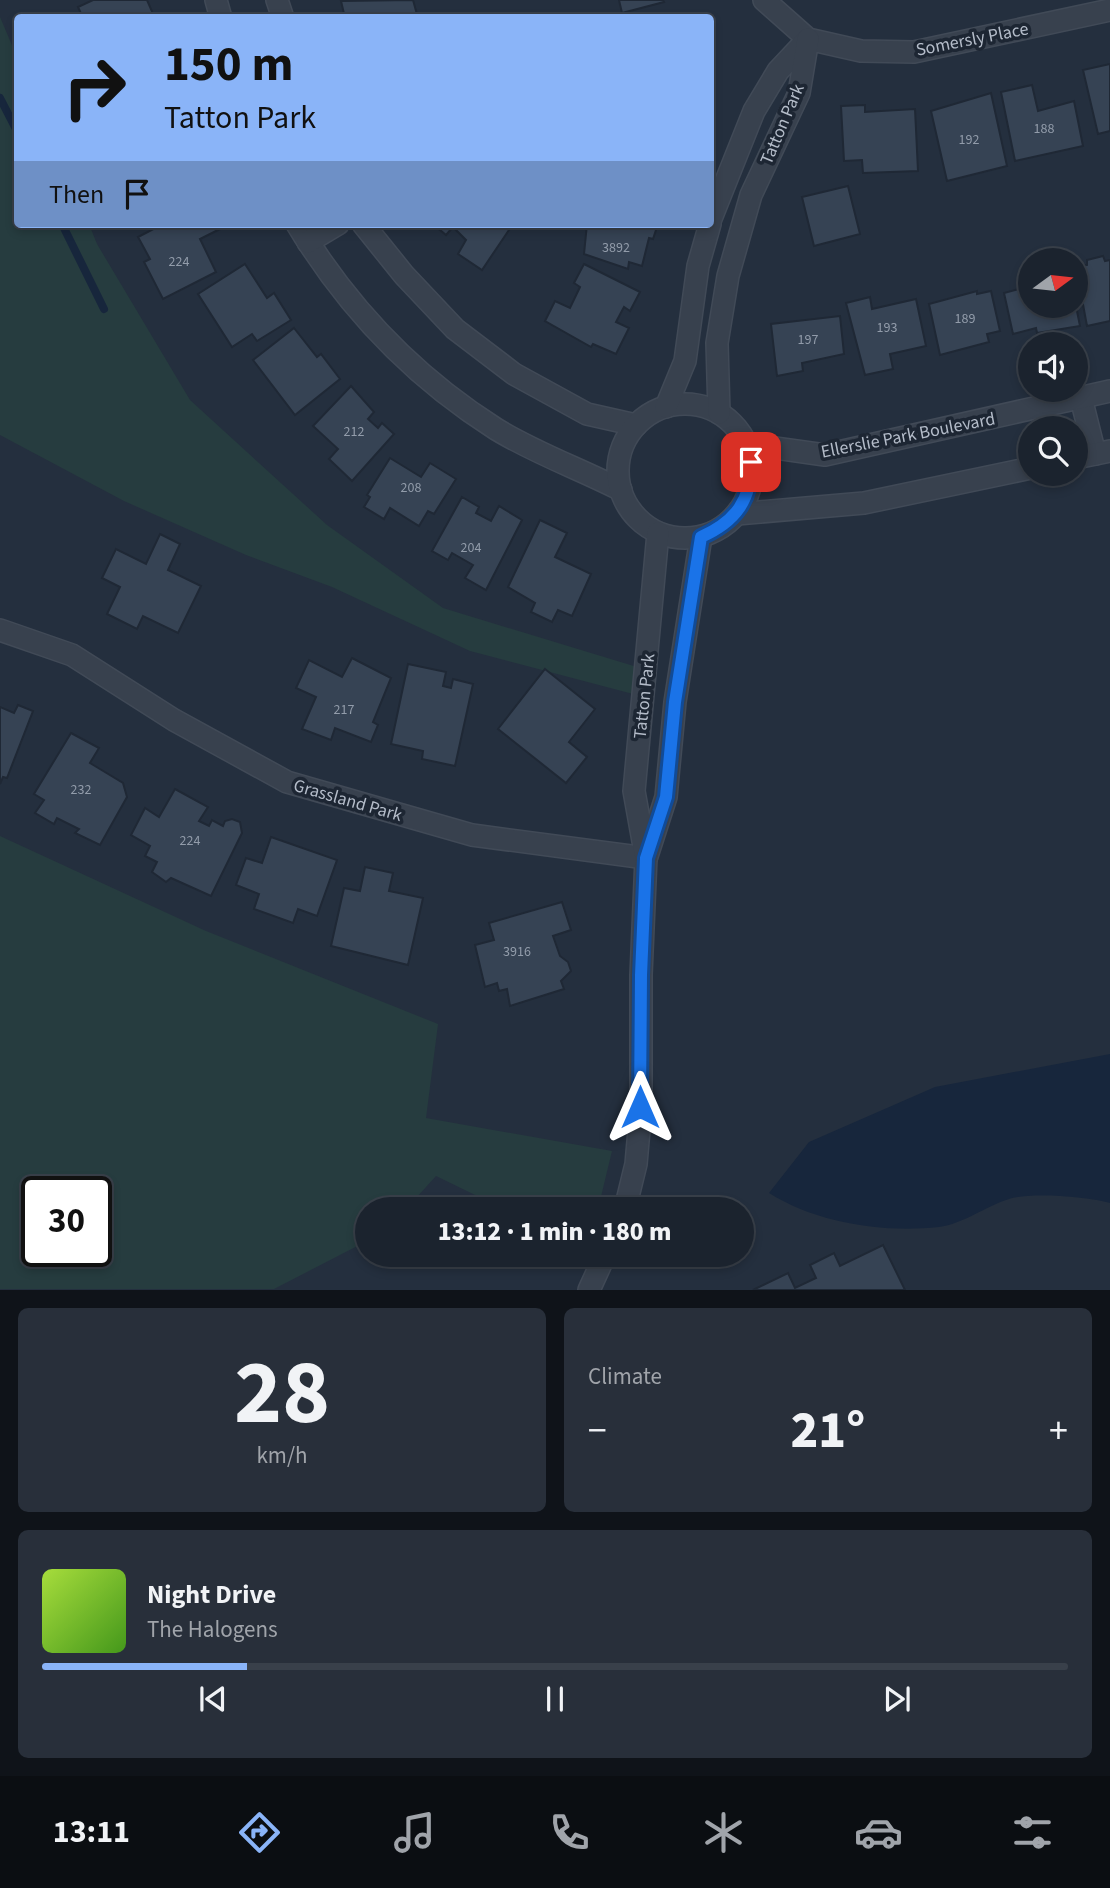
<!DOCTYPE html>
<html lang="en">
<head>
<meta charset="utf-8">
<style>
  :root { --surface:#1b232e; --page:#282f3a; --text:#f1f3f6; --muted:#a0a4aa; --line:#39404a; --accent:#8ab4f8 }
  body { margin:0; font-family:"Source Sans 3",sans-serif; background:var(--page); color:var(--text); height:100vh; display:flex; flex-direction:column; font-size:26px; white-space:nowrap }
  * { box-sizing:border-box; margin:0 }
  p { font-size:23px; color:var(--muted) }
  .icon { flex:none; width:38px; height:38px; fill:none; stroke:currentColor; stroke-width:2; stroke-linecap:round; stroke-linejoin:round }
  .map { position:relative; height:1290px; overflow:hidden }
  .panel { display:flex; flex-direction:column; gap:18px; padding:18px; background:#0f1319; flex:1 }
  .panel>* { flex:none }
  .banner { position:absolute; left:14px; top:14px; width:700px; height:214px; border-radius:7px; box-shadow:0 4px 10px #0003,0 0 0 2px var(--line); background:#8ab4f8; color:#111; overflow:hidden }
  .needle { width:46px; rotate:75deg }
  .fabs { position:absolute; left:1018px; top:248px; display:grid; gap:14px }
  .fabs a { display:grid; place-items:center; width:70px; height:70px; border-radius:50%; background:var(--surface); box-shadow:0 4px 10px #0003,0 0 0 2px var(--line); font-size:35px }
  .speed { position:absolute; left:21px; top:1176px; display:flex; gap:14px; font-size:35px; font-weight:700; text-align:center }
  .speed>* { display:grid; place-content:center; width:91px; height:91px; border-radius:50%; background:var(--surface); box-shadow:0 4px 10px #0003,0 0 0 2px var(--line); line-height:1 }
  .speed .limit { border:4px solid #111; border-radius:10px; background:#fff; color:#111 }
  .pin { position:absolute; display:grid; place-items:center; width:60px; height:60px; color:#fff; margin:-30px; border-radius:14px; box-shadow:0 4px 10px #0006 }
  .me { position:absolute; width:77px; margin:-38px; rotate:0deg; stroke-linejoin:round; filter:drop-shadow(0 0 5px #0008) }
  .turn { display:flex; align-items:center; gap:24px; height:147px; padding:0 35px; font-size:32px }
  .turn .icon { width:91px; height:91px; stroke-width:2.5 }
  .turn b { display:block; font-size:49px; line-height:60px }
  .then { display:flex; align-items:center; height:66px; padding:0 35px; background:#0003; gap:14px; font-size:26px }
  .big { font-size:52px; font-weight:800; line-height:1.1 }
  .panel .tile { flex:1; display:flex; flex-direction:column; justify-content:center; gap:10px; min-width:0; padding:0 24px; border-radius:10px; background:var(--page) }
  .panel .dial { align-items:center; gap:0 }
  .dial b { font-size:91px; line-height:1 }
  .song { display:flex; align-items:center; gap:21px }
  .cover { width:84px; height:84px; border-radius:10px; background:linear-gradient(135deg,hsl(80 70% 55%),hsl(100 70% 35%)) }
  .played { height:7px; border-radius:4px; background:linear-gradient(90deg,var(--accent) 20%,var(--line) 20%) }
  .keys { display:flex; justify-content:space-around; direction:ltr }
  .heat { display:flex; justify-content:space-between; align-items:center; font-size:38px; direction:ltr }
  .panel .tiles { flex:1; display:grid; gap:18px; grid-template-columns:1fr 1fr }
  .tile:last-child { grid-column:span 2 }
  .trip { position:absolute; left:355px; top:1197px; width:399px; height:70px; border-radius:35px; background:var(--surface); box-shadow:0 4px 10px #0003,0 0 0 2px var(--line); font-weight:800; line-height:70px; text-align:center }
  .tabs { display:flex; height:112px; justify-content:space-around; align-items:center; background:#0b0e12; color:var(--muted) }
  .tabs .icon { width:49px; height:49px }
  .tabs .selected { color:var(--accent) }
  .tabs b { font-size:32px; color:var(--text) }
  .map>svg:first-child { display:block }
</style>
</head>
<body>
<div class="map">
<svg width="1110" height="1290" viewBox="0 0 1110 1290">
  <rect width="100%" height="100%" fill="#242f3e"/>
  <g fill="#263c3f" fill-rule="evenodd">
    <path d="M 0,17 L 17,57 L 18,224 L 89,224 L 97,244 L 190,400 L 327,525 L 443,608 L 637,667 L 633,694 L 470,651 L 332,587 L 246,555 L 124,501 L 0,435 Z"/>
    <path d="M 0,836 L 206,931 L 438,1024 L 426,1118 L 612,1151 L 598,1209 L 504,1209 L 436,1176 L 406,1209 L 368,1209 L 367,1241 L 274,1289 L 0,1289 ZM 37,1192 L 96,1192 L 96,1251 L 37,1251 Z"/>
  </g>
  <path fill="#17263c" d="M 1110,1054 L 1110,1203 C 1088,1197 1031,1192 1009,1199 C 986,1206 963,1224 939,1227 C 882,1233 817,1223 769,1193 L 809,1142 L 935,1087 Z"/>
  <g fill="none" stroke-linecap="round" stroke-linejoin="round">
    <g stroke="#17263c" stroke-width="8">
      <path d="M 0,98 L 18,133"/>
      <path d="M 62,224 L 104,309"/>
    </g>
  </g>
  <g fill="#364354" stroke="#1f2835" stroke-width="2">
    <path d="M 93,0 L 147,0 L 154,16 L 83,18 L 78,7 Z"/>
    <path d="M 413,0 L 418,18 L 345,18 L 341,1 Z"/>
    <path d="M 619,0 L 663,0 L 664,2 L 622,13 Z"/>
    <path d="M 1110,64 L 1110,131 L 1098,134 L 1083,70 Z"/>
    <path d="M 1032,85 L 1038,111 L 1074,101 L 1083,146 L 1015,161 L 1001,92 Z"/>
    <path d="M 991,93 L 1007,166 L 947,181 L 931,111 Z"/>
    <path d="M 865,105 L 865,112 L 915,109 L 918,171 L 863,173 L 862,160 L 844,161 L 841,106 Z"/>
    <path d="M 848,186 L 860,234 L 814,246 L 802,197 Z"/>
    <path d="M 163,224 L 222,224 L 224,227 L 200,239 L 216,272 L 163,299 L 144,262 L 150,259 L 138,237 Z"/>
    <path d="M 433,224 L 513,224 L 482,270 L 458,254 L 466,240 L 453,227 L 446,235 Z"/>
    <path d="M 587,224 L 658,224 L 653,239 L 649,238 L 642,266 L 629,262 L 628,269 L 584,254 Z"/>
    <path d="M 1103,256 L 1105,261 L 1110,260 L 1110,321 L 1087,326 L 1076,267 L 1087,265 L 1087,260 Z"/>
    <path d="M 245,264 L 267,298 L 274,293 L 291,320 L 257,341 L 252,334 L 232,347 L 198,294 Z"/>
    <path d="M 584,264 L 640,292 L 630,311 L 624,307 L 616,322 L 629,328 L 616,354 L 593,344 L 591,347 L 545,321 L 555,301 L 570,308 L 580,287 L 574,283 Z"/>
    <path d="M 1031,273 L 1031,306 L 1076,306 L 1080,326 L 1037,333 L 1036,328 L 1013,334 L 1004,293 L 1026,287 L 1023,275 Z"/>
    <path d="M 977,291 L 977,294 L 991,291 L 1000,331 L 987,334 L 989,342 L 940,355 L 929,304 Z"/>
    <path d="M 870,297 L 872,309 L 916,299 L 926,346 L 890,354 L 893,369 L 865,375 L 846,303 Z"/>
    <path d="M 840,316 L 844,354 L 802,363 L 803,371 L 777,376 L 771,324 Z"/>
    <path d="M 294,328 L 317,357 L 321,354 L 340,379 L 295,415 L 253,360 Z"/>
    <path d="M 351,386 L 374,412 L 368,419 L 378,428 L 382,423 L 394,434 L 352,481 L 329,459 L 338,449 L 313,426 Z"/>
    <path d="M 390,458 L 421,477 L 430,463 L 456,479 L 434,514 L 428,511 L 419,526 L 390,508 L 384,519 L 364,507 L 370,497 L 367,495 Z"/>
    <path d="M 462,497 L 479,507 L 476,513 L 491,521 L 499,506 L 522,520 L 486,590 L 465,578 L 473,565 L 452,553 L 448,560 L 432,551 Z"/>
    <path d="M 540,520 L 567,533 L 555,557 L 591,574 L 572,616 L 558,610 L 552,622 L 531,612 L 535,603 L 508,587 Z"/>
    <path d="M 160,534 L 180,544 L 168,570 L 201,586 L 178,633 L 143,616 L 137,629 L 107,614 L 120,587 L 102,578 L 116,549 L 146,564 Z"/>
    <path d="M 352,658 L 391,678 L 373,722 L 378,725 L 371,742 L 335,728 L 331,740 L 302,729 L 316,697 L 296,688 L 309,660 L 342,677 Z"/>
    <path d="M 408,664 L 446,672 L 443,686 L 451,688 L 453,679 L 473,684 L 455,766 L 422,759 L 423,751 L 391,744 Z"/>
    <path d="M 545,669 L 595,709 L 569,742 L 587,757 L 566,783 L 498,729 Z"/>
    <path d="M 18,705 L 33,711 L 7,778 L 3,777 L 0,784 L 0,707 L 14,713 Z"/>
    <path d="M 71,733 L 99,748 L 90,763 L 123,783 L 127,797 L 100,845 L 75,833 L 79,829 L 57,818 L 54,824 L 35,813 L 44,800 L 34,794 Z"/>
    <path d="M 175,789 L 208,807 L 199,821 L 209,826 L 212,820 L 223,826 L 225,821 L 232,819 L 240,822 L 242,833 L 211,896 L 171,878 L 166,882 L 152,872 L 157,862 L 145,856 L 150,846 L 131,835 L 145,808 L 159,817 Z"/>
    <path d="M 271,837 L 337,860 L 317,916 L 298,909 L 293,923 L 254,909 L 259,894 L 236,885 L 246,858 L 262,863 Z"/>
    <path d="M 365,867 L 393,873 L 389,891 L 423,898 L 408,965 L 331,946 L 344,888 L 360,891 Z"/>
    <path d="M 562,902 L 571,930 L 553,936 L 560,956 L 568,962 L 571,971 L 561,981 L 564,989 L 510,1006 L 507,989 L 499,991 L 497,983 L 485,987 L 475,945 L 494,940 L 489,923 Z"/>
    <path d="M 883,1245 L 905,1290 L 753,1290 L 788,1273 L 795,1288 L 816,1278 L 810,1265 L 834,1253 L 840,1266 Z"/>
  </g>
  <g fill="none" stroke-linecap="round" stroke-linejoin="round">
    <defs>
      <g id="street">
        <path d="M 216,0 L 221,18"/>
        <path d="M 277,0 L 283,18"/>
        <path d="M 764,0 L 808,39 L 861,51 L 914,52 L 1110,10"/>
        <path d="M 710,221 L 754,111 L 778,71 L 808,39"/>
        <path d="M 297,224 C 347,307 414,377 496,429 C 535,453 580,469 621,490"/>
        <path d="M 363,224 L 404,275 L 455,329 L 514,374 L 587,414 L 636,425"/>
        <path d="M 308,242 L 338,224"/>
        <path d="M 1081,398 L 1095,454"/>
        <circle cx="685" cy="471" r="67"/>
        <path d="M 666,407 L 685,361 L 698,266 L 710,224"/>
        <path d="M 719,413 L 717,343 L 728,276 L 751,195 L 799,93 L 808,39"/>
        <path d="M 747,444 L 825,455 L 1110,391"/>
        <path d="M 1076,458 L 1110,451"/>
        <path d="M 737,514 L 864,503 L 1031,468"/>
        <path d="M 0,630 L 72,655 L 174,720 L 287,782 L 472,835 L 646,858"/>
        <path d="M 647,856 L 666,797 L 675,702 L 701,537"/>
        <path d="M 625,1209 L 636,1164 L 641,1107 L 641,975 L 646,858 L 634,791 L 658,533"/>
        <path d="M 589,1290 L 605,1255"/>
      </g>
    </defs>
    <use href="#street" stroke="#414a57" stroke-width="24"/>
    <use href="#street" stroke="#38414e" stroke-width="21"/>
  </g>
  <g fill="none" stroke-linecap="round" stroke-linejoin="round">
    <defs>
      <path id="route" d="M 640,1107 L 641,975 L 646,858 L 666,797 L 675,702 L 701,537 C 735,522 752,500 751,462"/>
    </defs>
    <use href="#route" stroke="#114b97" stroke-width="18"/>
    <use href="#route" stroke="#1a73e8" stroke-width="12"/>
  </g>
  <g text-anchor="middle" stroke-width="7" stroke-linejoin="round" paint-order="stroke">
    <g font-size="14" fill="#929caa">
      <text x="1044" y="133">188</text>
      <text x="969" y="144">192</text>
      <text x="616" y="252">3892</text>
      <text x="179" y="266">224</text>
      <text x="965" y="323">189</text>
      <text x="887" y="332">193</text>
      <text x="808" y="344">197</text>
      <text x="354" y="436">212</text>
      <text x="411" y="492">208</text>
      <text x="471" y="552">204</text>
      <text x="344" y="714">217</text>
      <text x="81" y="794">232</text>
      <text x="190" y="845">224</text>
      <text x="517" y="956">3916</text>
    </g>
    <g font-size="18" fill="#b4bcc9" stroke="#1d2633">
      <text transform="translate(972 39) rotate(-11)" y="6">Somersly Place</text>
      <text transform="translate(782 124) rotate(-67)" y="6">Tatton Park</text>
      <text transform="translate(908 435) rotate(-11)" y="6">Ellerslie Park Boulevard</text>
      <text transform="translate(644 696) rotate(-84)" y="6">Tatton Park</text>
      <text transform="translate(348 800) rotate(16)" y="6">Grassland Park</text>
    </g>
  </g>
</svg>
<div class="fabs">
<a><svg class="needle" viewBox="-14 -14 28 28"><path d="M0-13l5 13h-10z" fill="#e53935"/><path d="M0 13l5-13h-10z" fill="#a0a4aa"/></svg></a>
<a><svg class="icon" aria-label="sound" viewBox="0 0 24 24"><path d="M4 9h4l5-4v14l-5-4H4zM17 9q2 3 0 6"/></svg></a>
<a><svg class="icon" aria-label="search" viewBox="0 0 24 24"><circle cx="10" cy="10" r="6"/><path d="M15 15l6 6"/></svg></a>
</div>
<div class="speed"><div class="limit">30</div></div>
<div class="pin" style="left:751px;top:462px;background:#d93025"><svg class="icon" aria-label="arrive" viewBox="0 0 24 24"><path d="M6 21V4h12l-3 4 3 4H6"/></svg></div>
<svg class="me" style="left:640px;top:1107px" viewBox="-20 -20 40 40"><path d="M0-17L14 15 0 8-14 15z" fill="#1a73e8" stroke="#fff" stroke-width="4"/></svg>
<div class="trip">13:12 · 1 min · 180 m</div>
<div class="banner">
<div class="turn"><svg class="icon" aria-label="right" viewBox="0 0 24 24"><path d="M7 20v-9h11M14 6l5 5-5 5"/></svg><div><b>150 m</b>Tatton Park</div></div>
<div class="then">Then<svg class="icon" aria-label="arrive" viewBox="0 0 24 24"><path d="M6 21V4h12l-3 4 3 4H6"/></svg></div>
</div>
</div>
<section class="panel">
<div class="tiles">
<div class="tile dial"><b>28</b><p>km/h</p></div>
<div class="tile"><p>Climate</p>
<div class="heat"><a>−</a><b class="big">21°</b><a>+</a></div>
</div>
<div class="tile">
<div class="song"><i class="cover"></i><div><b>Night Drive</b><p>The Halogens</p></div></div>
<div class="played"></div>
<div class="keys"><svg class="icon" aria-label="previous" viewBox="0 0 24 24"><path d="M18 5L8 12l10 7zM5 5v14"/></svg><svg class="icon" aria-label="pause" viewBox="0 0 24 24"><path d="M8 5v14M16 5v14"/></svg><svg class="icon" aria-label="next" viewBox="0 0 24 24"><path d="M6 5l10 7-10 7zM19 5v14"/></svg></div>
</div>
</div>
</section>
<nav class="tabs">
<b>13:11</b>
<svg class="icon selected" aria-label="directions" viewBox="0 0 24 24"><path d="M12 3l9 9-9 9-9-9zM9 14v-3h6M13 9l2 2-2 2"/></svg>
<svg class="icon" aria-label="music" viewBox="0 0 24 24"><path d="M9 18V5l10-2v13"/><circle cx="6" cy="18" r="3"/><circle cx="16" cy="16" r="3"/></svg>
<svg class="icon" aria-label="phone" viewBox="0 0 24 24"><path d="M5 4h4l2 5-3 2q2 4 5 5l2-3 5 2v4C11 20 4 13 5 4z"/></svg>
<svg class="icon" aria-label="climate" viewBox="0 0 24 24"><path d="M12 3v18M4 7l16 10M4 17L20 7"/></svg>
<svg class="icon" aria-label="car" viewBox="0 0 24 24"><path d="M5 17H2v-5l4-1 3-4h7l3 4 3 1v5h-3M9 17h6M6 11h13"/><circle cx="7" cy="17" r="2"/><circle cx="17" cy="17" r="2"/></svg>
<svg class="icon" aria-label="filters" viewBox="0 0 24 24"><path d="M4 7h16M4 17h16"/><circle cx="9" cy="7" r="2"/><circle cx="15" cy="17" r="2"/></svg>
</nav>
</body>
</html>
